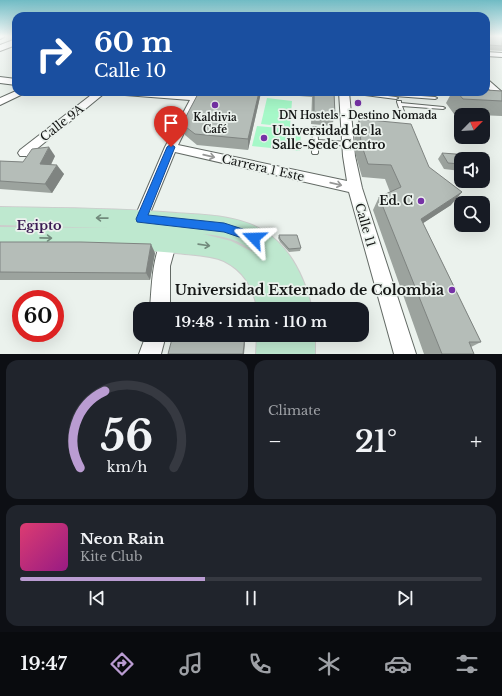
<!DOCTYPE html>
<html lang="en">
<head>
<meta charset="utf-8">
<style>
  :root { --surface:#171b24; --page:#20242c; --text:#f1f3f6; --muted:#9ea1a6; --line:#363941; --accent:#ba9cd2 }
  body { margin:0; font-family:"Libre Baskerville",serif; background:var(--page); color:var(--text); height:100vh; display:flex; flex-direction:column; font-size:15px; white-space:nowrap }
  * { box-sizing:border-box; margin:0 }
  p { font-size:13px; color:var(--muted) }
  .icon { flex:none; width:22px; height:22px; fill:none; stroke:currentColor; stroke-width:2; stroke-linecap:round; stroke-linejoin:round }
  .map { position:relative; height:354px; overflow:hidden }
  .panel { display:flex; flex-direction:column; gap:6px; padding:6px; background:#0d0f14; flex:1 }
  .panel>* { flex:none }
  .top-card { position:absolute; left:12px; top:12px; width:478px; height:84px; border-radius:12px; box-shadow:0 4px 16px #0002; background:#1a4fa0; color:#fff; overflow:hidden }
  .needle { width:26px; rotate:66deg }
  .tools { position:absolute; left:454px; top:108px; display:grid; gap:8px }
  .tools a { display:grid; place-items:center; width:36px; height:36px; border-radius:8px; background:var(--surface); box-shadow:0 4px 16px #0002; font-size:20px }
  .speed { position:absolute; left:12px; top:290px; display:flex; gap:8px; font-size:20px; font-weight:700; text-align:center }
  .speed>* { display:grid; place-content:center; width:52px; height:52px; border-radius:50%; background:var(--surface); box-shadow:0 4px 16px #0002; line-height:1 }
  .speed .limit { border:6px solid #d22; background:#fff; color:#111 }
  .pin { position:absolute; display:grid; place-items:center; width:34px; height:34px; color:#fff; margin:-41px -17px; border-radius:50% 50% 50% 0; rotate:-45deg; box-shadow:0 0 4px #0007 }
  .pin .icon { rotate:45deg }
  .me { position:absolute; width:44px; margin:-22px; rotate:292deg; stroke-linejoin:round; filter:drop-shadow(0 0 3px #0008) }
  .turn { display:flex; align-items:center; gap:14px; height:84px; padding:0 16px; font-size:18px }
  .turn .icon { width:52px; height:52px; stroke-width:2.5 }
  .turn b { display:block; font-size:28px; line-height:34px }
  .big { font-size:30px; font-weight:600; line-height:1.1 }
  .panel .widget { flex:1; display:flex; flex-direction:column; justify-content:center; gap:6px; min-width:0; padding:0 14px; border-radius:12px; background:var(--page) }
  .panel .dial { align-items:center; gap:0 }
  .dial svg { height:104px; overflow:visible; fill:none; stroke:var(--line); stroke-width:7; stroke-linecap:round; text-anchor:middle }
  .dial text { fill:var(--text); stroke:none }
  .song { display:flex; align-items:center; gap:12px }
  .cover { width:48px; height:48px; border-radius:6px; background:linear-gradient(135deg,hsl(340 70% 55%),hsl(310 70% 35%)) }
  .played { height:4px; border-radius:2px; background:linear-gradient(90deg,var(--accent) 40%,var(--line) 40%) }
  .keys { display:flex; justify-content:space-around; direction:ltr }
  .heat { display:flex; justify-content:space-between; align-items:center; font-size:22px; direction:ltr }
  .panel .tiles { flex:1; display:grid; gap:6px; grid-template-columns:1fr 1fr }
  .widget:last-child { grid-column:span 2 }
  .trip { position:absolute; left:133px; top:302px; width:236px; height:40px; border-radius:12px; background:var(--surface); box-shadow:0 4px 16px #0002; font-weight:600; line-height:40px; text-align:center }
  .tab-bar { display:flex; height:64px; justify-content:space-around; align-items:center; background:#090b0e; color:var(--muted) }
  .tab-bar .icon { width:28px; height:28px }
  .tab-bar .current { color:var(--accent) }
  .tab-bar b { font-size:18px; color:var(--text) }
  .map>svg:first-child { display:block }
</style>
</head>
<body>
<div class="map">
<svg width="502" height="354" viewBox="0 0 502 354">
  <rect width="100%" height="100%" fill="#ebf2ed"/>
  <g fill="#a6f8c8">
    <path d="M 267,98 L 292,101 L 290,127 L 261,124 Z"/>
    <path d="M 257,126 L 301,130 L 300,151 L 252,146 Z"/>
  </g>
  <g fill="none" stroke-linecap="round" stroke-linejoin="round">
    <defs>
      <g id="service">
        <path d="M 363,93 L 396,97 L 398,98 L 396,99 L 365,95 L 363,95 Z"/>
        <path d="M 393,94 L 435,97 L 437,98 L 435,99 L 395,96 L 393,96 Z"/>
        <path d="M 397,101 L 401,101 L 401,103 L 443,107 L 445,108 L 443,109 L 402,106 L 405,114 L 403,115 L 401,114 L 397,102 Z"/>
        <path d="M 313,127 L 315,127 L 317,128 L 318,140 L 348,142 L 351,144 L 348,146 L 318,143 L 318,153 L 317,154 L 313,154 L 312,153 Z"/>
      </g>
      <g id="minor">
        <path d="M 0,36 L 4,36 L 4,37 L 0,39 Z"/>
        <path d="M 486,52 L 502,53 L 502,57 L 486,56 Z"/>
        <path d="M 0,77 L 16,79 L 16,85 L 0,83 Z"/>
        <path d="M 486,78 L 502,92 L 502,100 L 499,99 L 486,86 Z"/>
        <path d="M 16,91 L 27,92 L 0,105 L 0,98 Z"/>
        <path d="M 95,92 L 106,92 L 28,156 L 20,156 L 18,153 L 20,150 Z"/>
        <path d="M 120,92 L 158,92 L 193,95 L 194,92 L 204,92 L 178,145 L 347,181 L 343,156 L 339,92 L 349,92 L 355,156 L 362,188 L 416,354 L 394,354 L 349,192 L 175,152 L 146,223 L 141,225 L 136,223 L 134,219 L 165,147 L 190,100 L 125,95 Z"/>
        <path d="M 169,234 L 175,236 L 177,241 L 170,266 L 170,309 L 150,309 C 152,283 152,260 163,236 Z"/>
        <path d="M 146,335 L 166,335 L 161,354 L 139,354 Z"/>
      </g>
      <path id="tertiary" d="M 16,39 L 16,45 L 0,51 L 0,45 Z"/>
      <g id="primary">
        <path d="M 0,207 C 59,208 117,208 176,213 C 205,215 238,215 264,231 C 291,248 305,279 312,309 L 257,309 C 254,288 244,271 224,261 C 210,255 192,255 176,253 C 118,247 59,248 0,249 L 0,227 L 109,228 L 0,225 ZM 203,234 C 223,236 239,239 255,253 L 231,241 Z"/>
        <path d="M 257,335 L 315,335 L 315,354 L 256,354 Z"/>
      </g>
    </defs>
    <use href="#service" stroke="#636a65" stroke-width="2"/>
    <use href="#minor" stroke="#636a65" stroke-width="2"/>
    <use href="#tertiary" stroke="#636a65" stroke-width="2"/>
    <use href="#primary" stroke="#ccc" stroke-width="2"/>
    <use href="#service" fill="#fff" fill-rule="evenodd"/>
    <use href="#minor" fill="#fff" fill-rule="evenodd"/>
    <use href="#tertiary" fill="#fff" fill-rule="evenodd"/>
    <use href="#primary" fill="#bee8cf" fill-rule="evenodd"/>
  </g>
  <g fill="#9ca39e">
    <path d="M 486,36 L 502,36 L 502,51 L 486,50 Z"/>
    <path d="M 502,91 L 502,116 L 454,114 L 446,103 L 452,92 L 486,92 Z"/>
    <path d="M 199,92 L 334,92 L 335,115 L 332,126 L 311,124 L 312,97 L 261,93 L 248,150 L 197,145 L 185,135 L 182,124 Z"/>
    <path d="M 359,119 L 429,167 L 451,205 L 423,223 L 481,342 L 471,347 L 474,354 L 424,354 L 373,210 L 379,197 L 390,192 L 385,179 L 362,177 L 356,156 L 354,132 Z"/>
    <path d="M 442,153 L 461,159 L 461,171 L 444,169 L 438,159 Z"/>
    <path d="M 55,156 L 51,165 L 64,174 L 52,193 L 0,189 L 0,161 L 23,162 Z"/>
    <path d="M 279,235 L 301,248 L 300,251 L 289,252 L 280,242 L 278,238 Z"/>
    <path d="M 0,242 L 155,253 L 150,280 L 0,280 Z"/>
  </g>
  <g fill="#7f8481">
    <path d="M 259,92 L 261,92 L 248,150 L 248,139 Z"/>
    <path d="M 49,147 L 55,156 L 46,174 L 40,164 Z"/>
    <path d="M 57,165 L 64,174 L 52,193 L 45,184 Z"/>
    <path d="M 462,192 L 451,205 L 411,231 L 421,219 Z"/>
    <path d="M 151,244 L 155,253 L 150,280 L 146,273 Z"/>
    <path d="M 245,335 L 245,342 L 244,354 L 243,354 Z"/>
  </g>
  <g fill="#b5bdb8" stroke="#7f8481">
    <path d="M 486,36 L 502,36 L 502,46 L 489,45 L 488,48 L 486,48 Z"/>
    <path d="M 486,90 L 502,91 L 502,101 L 463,99 L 457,92 L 486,92 Z"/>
    <path d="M 199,92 L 259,92 L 248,139 L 195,134 L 182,124 Z"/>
    <path d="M 314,92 L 334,92 L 335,115 L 314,113 Z"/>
    <path d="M 359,119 L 411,124 L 429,167 L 462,192 L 421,219 L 481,342 L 469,342 L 474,354 L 442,354 L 379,197 L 401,187 L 391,165 L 368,164 L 361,143 Z"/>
    <path d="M 49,147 L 40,164 L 57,165 L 45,184 L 0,181 L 0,161 L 23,162 L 32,149 Z"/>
    <path d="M 442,153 L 469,155 L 472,159 L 461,159 L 461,164 L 448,163 Z"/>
    <path d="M 279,235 L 297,235 L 301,248 L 289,249 L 280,239 Z"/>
    <path d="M 0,242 L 81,242 L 151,244 L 146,273 L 0,272 Z"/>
    <path d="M 173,335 L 245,335 L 243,354 L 168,354 Z"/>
  </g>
  <defs><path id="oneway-shaft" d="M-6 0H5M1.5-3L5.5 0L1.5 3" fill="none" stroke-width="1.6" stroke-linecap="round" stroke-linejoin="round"/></defs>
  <g stroke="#969796">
    <use href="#oneway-shaft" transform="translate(209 156) rotate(13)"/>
    <use href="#oneway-shaft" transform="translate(336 184) rotate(13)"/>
  </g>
  <g stroke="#728a7c">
    <use href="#oneway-shaft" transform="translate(102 218) rotate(-179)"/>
    <use href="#oneway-shaft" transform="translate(46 238) rotate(1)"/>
    <use href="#oneway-shaft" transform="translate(204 245) rotate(8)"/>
  </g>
  <linearGradient id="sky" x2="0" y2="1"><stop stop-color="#70bbc4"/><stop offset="0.42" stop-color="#f6f9f7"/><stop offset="1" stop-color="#f6f9f7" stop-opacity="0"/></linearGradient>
  <rect width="502" height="86" fill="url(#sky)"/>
  <path fill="#1a73e8" stroke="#114b97" d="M 171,144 L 175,147 L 148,215 L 224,223 L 258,234 L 259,238 L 258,241 L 254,242 L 224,232 L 137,222 L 136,219 L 167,147 Z"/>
  <g fill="#7632a6" stroke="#ebf2ed" stroke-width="1.5">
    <circle cx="358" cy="103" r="4"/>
    <circle cx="215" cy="105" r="4"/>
    <circle cx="264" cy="138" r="4"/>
    <circle cx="421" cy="201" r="4"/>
    <circle cx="452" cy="290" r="4"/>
  </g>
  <g text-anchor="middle" stroke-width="3.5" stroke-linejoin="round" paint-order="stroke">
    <g font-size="10" font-weight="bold" fill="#151716" stroke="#ebf2ed">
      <text x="358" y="119">DN Hostels - Destino Nomada</text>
      <text x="215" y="121">Kaldivia<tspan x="215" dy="12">Café</tspan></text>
    </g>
    <g font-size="12" fill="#151716" stroke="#ebf2ed">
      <text transform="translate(62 123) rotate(-38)" y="4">Calle 9A</text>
      <text transform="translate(263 168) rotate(13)" y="4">Carrera 1 Este</text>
      <text transform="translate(365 225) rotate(74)" y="4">Calle 11</text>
    </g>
    <g font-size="12" font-weight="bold" fill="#151716" stroke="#ebf2ed" text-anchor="start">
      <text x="272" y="135">Universidad de la<tspan x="272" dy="14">Salle-Sede Centro</tspan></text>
      <text x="413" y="205" text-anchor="end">Ed. C</text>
    </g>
    <g font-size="13" font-weight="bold" fill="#3a1a52" stroke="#ebf2ed">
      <text x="39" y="230">Egipto</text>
    </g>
    <g font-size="14" font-weight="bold" fill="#151716" stroke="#ebf2ed" text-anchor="end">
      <text x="444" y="295">Universidad Externado de Colombia</text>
    </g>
  </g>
</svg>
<div class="tools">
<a><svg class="needle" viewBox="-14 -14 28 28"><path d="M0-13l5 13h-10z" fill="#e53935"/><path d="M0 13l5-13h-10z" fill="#9ea1a6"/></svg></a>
<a><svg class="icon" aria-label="sound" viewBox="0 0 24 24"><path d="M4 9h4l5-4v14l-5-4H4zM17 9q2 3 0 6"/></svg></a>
<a><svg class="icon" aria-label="search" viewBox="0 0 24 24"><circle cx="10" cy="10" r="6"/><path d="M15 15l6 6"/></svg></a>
</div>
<div class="speed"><div class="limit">60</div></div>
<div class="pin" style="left:171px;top:147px;background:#d93025"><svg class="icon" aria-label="arrive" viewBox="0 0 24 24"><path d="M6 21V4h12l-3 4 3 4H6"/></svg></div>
<svg class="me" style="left:254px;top:238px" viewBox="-20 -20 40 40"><path d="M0-17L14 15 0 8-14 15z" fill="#1a73e8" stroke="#fff" stroke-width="4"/></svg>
<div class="trip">19:48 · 1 min · 110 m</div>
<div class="top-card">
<div class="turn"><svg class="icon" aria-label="right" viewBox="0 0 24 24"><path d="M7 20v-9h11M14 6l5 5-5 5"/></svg><div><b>60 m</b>Calle 10</div></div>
</div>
</div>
<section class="panel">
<div class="tiles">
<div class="widget dial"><svg viewBox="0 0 100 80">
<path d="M14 69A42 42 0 1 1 86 69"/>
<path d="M14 69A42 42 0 0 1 33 10" stroke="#ba9cd2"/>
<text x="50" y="56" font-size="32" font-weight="700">56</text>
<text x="50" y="72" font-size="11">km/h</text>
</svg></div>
<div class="widget"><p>Climate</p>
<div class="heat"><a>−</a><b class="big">21°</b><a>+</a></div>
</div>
<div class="widget">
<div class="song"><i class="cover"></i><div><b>Neon Rain</b><p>Kite Club</p></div></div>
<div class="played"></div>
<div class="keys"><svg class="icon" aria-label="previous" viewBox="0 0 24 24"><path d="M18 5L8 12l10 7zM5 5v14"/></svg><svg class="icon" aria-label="pause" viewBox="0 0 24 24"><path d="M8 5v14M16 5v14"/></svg><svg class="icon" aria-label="next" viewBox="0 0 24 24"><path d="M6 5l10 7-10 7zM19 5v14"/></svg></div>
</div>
</div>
</section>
<nav class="tab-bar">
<b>19:47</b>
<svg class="icon current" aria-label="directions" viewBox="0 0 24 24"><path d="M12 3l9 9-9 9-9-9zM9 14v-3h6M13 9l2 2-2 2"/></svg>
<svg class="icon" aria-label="music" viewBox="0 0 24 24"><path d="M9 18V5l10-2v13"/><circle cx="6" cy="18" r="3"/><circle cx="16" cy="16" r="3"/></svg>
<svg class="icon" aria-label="phone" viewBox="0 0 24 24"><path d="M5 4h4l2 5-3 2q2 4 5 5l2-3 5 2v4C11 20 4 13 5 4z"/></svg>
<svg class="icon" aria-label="climate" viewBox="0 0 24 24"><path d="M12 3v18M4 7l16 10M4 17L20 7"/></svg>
<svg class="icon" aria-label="car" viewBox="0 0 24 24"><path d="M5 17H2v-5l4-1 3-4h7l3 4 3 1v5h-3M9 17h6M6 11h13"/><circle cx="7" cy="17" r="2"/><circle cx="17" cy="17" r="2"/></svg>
<svg class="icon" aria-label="filters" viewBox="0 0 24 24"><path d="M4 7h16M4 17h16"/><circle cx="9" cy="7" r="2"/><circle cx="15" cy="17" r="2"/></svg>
</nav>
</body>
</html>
